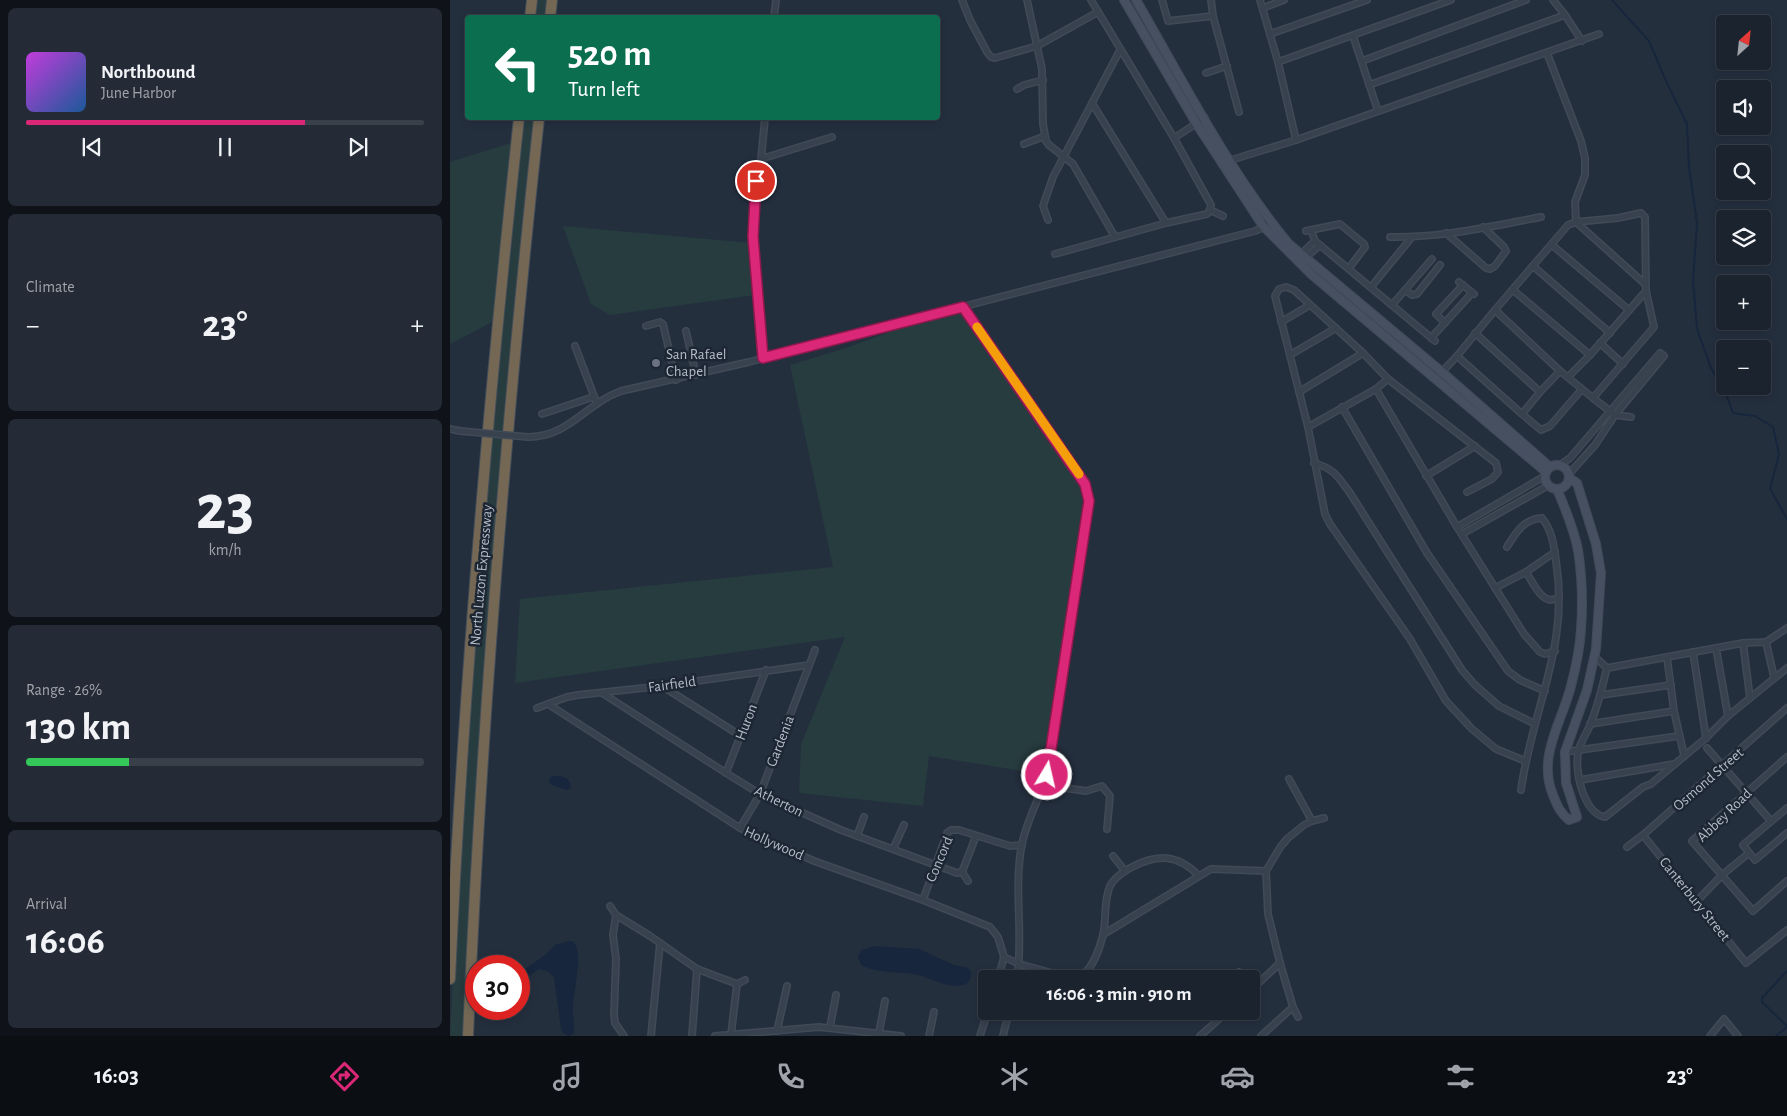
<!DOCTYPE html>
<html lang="en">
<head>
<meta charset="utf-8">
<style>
  :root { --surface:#1b232e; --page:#242b36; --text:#f1f3f6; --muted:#a0a4aa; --line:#39404a; --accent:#db2777 }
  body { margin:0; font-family:"Alegreya Sans",sans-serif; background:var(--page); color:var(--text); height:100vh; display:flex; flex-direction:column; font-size:19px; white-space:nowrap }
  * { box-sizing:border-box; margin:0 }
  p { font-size:16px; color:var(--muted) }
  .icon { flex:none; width:28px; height:28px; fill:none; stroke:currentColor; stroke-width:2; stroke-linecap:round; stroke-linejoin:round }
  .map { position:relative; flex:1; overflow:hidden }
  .drawer { display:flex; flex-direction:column; gap:8px; padding:8px; background:#0f1319; width:450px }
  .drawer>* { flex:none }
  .hud { position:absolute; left:15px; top:15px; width:475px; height:105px; border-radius:5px; box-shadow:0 2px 8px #0003,0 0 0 1px var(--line); background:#0b6e4f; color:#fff; overflow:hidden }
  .needle { width:32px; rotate:27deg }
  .tools { position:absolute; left:1266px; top:15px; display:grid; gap:10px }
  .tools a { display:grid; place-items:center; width:55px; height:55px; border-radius:5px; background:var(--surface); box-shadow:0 2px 8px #0003,0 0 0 1px var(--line); font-size:25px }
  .speed { position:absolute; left:15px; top:955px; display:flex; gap:10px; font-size:25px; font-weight:700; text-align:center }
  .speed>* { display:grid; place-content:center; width:65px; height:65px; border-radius:50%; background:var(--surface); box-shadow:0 2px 8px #0003,0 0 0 1px var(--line); line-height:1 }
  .speed .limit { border:8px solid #d22; background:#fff; color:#111 }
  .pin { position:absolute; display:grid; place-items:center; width:42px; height:42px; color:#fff; margin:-21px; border:2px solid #fff; border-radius:50%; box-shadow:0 1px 5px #0007 }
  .me { position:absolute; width:55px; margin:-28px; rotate:9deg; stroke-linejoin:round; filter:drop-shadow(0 0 4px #0008) }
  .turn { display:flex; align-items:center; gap:18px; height:105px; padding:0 20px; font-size:22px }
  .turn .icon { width:65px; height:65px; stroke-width:2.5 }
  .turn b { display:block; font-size:35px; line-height:42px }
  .big { font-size:38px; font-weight:600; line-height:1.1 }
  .drawer .card { flex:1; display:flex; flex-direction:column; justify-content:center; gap:8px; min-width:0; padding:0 18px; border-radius:8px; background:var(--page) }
  .drawer .dial { align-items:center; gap:0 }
  .dial b { font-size:65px; line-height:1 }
  .song { display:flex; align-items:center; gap:15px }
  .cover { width:60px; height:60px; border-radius:8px; background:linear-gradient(135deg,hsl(290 70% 55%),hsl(210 70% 35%)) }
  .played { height:5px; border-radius:2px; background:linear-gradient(90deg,var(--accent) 70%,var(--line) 70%) }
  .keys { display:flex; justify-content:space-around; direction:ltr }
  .heat { display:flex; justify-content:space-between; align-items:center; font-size:28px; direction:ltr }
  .charge { height:8px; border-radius:4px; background:linear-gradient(90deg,#34c759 26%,var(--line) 0) }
  .trip { position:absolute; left:528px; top:970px; width:282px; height:50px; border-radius:5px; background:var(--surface); box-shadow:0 2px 8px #0003,0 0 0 1px var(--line); font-weight:600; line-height:50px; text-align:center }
  .tab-bar { display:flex; height:80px; justify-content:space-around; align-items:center; background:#0b0e12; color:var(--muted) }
  .tab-bar .icon { width:35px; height:35px }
  .tab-bar .selected { color:var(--accent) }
  .tab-bar b { font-size:22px; color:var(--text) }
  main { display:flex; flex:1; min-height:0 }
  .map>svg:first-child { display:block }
</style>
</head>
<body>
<main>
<section class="drawer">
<div class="card">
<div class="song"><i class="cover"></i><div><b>Northbound</b><p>June Harbor</p></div></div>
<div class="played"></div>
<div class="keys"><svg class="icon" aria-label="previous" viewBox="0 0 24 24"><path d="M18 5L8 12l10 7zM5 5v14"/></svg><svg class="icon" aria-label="pause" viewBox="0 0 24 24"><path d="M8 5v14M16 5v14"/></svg><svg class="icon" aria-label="next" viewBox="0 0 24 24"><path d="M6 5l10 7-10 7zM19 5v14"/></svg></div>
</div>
<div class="card"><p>Climate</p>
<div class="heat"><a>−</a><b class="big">23°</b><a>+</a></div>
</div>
<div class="card dial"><b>23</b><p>km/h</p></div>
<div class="card"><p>Range · 26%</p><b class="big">130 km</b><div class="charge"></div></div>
<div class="card"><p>Arrival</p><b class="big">16:06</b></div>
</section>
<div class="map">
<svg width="1337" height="1036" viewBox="0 0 1337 1036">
  <rect width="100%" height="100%" fill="#242f3e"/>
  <g fill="#263c3f">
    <path d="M 86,0 L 100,0 L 98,17 L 84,18 Z"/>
    <path d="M 74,118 L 87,118 L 43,544 L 25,806 L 14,1036 L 0,1036 L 12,806 L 41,423 Z"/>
    <path d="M 64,142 L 46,320 L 0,344 L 0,162 Z"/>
    <path d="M 113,226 L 301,243 L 305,295 L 160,315 L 141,304 Z"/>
    <path d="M 509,312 L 629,480 L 636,495 L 597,742 L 579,772 L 479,756 L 473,806 L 349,793 L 351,744 L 395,637 L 65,683 L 70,599 L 383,567 L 340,365 L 396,348 L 464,323 Z"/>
  </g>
  <g fill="#17263c">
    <path d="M 103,776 C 111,775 121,778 121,788 L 117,790 L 102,785 L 99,782 L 100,778 Z"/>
    <path d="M 119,941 L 124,942 C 134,959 122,992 123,1013 C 123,1020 125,1026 124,1033 L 119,1036 L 113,1033 L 111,1029 L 104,977 L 97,971 L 89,969 L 69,983 L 69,973 L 95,955 L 105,945 Z"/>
    <path d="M 424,946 L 469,949 L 504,965 L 515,967 L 520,970 C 522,976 520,984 513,985 C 498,989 482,978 468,975 C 449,971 427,974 411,965 L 408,957 L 411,950 Z"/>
  </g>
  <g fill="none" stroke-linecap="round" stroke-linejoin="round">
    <g stroke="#17263c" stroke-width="2">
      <path d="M 1162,0 L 1199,41 L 1216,81 L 1237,124 L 1239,167 L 1247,223 L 1243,281 L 1247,329 L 1261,368 L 1276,394 L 1283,413 L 1305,416 L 1323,427 L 1329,454 L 1320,489 L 1337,519"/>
      <path d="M 1337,971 L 1312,998 L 1312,1002 L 1337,1026"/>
      <path d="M 1326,1036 L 1337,1027"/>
    </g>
    <defs>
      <g id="street">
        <path d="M 512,0 L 520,20 L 537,52 L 541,57 L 545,58 L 587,46 L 648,12"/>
        <path d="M 577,0 L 592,69 L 593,124 L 596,141 L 599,145 L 623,164 L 665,237"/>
        <path d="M 712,0 L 718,21 L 763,16"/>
        <path d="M 761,0 L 763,16 L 789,112"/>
        <path d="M 810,0 L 828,62"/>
        <path d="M 1103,0 L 1115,15 L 1132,41"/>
        <path d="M 813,8 L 834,0"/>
        <path d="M 324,18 L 326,0"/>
        <path d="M 820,34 L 917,0"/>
        <path d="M 903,36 L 928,111"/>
        <path d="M 1097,53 L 1131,141 L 1135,158 L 1135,175 L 1125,202 L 1126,222 L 1195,284"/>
        <path d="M 912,61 L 1076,0"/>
        <path d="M 756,73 L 777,66"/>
        <path d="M 919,85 L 1115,15"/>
        <path d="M 567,89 L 574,85 L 593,80"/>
        <path d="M 642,103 L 716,223"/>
        <path d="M 724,138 L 755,118"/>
        <path d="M 846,140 L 828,62 L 1001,0"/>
        <path d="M 574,144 L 595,136"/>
        <path d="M 311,159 L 315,118"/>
        <path d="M 778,161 L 846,140 L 1149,34"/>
        <path d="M 760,210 L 773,216"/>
        <path d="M 598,220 L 593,206 L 603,177 L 670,50"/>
        <path d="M 861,230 L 865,241 L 985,341"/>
        <path d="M 856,231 L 890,224 L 914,244 L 915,247 L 899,268"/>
        <path d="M 996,233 L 1036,268 L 1040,269 L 1045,266 L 1056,251 L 1054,247 L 1033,227"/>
        <path d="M 940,237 C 991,238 1042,226 1091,217"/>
        <path d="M 1102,245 L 1179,310"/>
        <path d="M 605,254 L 716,223 L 757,214 L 760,210 L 761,205 L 724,138 L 641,0"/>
        <path d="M 849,256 L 865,241"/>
        <path d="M 853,260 L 870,245"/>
        <path d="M 1083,266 L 1160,333"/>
        <path d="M 1009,282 L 1024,294"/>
        <path d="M 921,287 L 962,237"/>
        <path d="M 955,290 L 962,295 L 967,294 L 990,265"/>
        <path d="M 1063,290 L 1140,355"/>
        <path d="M 942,305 L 982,259"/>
        <path d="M 513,307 L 635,484 L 639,501 L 597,775 C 589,799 577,820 572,844 C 563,888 574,935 567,979"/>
        <path d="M 1045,310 L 1118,225 L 1126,222 L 1168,218 L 1191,213 L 1195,217 L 1196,291 L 1204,327 L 1143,398"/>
        <path d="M 831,322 L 860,305"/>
        <path d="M 995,323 L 986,314 L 1013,285"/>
        <path d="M 196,326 L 210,322 L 213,324 L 226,380"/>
        <path d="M 236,331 L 246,375"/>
        <path d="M 1025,333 L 1090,392 L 1110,371"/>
        <path d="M 981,338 L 1022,293"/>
        <path d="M 1150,343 L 1173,364"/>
        <path d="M 125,346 L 147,404"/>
        <path d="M 840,355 L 886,328"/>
        <path d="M 313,358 L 303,237 L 304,190 L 311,159 L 382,137"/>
        <path d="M 992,372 L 1007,356"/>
        <path d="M 1118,377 L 1140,355 L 1196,291"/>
        <path d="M 926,389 L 1007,527 L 1074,634 L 1090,652 L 1095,654 L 1105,651"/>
        <path d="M 1132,389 L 1100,426 L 1091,430 L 1072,414 L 1007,356 L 1045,310 L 1110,371 L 1143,398 L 1165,415 L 1181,417"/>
        <path d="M 849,392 L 913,353"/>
        <path d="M 892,407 L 977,553 L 1058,671 L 1070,680 L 1095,691"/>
        <path d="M 92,414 L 143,397"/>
        <path d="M 1072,414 L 1090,392"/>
        <path d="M 858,427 L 926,389 L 938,379"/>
        <path d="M 0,429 L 10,431"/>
        <path d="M 78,437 C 119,437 135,404 171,391 L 299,362 L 805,231 L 812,228 L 817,217"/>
        <path d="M 864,463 C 885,469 888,477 900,493 L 1012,670 L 1025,685 L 1049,706 L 1085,724"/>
        <path d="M 1110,465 L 1120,458 L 1210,353 L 1214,356 L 1165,415 L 1145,445 L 1119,474"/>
        <path d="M 976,476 L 1025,446"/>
        <path d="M 1017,492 L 1042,479 L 1048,472 L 1046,463 L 938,379 L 913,353 L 844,290 L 836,287 L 829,289 L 825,296 L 826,300 L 858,427 L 875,514 L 880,524 L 960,639 L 996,701 L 1022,729 L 1046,749 L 1075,761"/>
        <path d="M 1007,527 L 1095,476"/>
        <path d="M 1012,534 L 1099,485"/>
        <path d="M 1057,547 C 1065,534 1073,519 1092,518 C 1102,530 1104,546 1106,561 C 1120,646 1082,709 1071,790"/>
        <path d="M 1076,572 C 1084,584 1093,608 1109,597"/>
        <path d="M 1045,588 L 1076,572 L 1105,552"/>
        <path d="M 1316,642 L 1324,677"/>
        <path d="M 1293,643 L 1300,698"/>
        <path d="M 1266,648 L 1278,716"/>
        <path d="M 1243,652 L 1256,738"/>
        <path d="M 1145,654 L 1144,656 L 1157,668"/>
        <path d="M 1217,657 L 1224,711 L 1234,755"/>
        <path d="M 1157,668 C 1152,687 1148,706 1140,725 C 1137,733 1131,741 1129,749 C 1123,768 1133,813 1155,817 L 1193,787 L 1201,784 L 1256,738 L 1278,716 L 1337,668"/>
        <path d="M 1157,668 L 1266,648 L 1293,643 L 1316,642 L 1337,628"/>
        <path d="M 212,686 L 291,736"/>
        <path d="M 152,693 L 276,773 L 310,794 L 391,830 L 507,873 L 512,872 L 518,881"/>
        <path d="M 1151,695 L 1221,685"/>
        <path d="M 98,704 L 290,828 L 364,861 L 473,900 L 540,927 L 548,937 L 554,957 L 548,979"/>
        <path d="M 87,708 L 117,697 L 128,695 L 212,686 L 359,665"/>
        <path d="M 1140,724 L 1224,711"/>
        <path d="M 1257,748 L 1321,821"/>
        <path d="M 1115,752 L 1229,736"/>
        <path d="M 1337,757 L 1242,841 L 1303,911 L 1337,881"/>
        <path d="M 276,773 L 316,670"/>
        <path d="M 839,779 L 862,821"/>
        <path d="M 1130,780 L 1224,764"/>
        <path d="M 594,785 L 636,791 L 652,786 L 660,796 L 657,829"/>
        <path d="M 1337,808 L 1293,845 L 1305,860 L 1337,833"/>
        <path d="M 290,828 L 310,794 L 365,650"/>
        <path d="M 1193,835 L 1296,963 L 1337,930"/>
        <path d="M 407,836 L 414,817"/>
        <path d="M 1177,847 L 1193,835 L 1337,708"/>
        <path d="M 443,849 L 454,825"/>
        <path d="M 663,856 L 675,871"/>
        <path d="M 512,872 L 526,836"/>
        <path d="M 473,900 L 497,833 L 501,830 L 509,830 L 560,846 L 572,845"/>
        <path d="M 1247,901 L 1272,875 L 1299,853"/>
        <path d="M 160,906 L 166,915 L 200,936 L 247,969 L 287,984 L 295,980"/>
        <path d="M 166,915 L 163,935 L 166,959 L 164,1014 L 165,1023 L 174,1036"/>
        <path d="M 654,934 L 761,869 L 816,871"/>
        <path d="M 554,957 L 569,964 L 617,977 C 622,977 627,978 632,975 C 643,968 650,947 653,935 C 657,918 653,902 660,886 C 664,878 673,872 680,868 C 706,854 727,853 749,876"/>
        <path d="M 789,972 L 795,979"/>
        <path d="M 801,990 L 830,963"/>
        <path d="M 758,1011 L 767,1021"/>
        <path d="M 848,1017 L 843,1007 L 830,963 L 818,914 L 816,871 L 831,846 L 838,838 L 854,825 L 862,821 L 874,818"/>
        <path d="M 380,1027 L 386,995"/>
        <path d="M 327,1031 L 337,986"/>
        <path d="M 429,1033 L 435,1001"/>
        <path d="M 281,1035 L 287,984"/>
        <path d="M 201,1036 L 210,943"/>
        <path d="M 242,1036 L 247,969"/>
        <path d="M 265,1036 L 369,1027 L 451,1036"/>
        <path d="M 479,1036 L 484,1012"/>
        <path d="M 530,1036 L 538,1011"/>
        <path d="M 553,1036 L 559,1011"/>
        <path d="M 750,1036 L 778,1011"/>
        <path d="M 811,1036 L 843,1007"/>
        <path d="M 1260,1036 L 1274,1019 L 1288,1036"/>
      </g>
      <g id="secondary">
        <path d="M 674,0 L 746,123 L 813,226 L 862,275 L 1096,472"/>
        <path d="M 686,0 C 733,81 778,170 838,243 L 992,372 L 1100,467"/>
        <circle cx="1107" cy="477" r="12"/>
        <path d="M 1107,489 C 1115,508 1124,529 1128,550 C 1132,576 1133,603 1131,629 C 1130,648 1126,667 1121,686 C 1112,722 1087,757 1103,795 C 1107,805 1110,813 1119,820 L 1127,817 L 1116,783 L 1115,752 L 1137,690 L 1146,649 L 1151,573 L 1146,544 L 1127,483 L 1119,478"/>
      </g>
      <g id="highway">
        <path d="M 80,18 L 82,0"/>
        <path d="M 100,18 L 102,0"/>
        <path d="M 0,979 C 13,691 38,404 69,118"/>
        <path d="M 18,1036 C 31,729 56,423 89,118"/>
      </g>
    </defs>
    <use href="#street" stroke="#414a57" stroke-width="8"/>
    <use href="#secondary" stroke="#414a57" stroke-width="10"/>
    <use href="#highway" stroke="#434c59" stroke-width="12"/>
    <use href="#street" stroke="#38414e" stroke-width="5"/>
    <use href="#secondary" stroke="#465061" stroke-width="8"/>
    <use href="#highway" stroke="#746855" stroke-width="10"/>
    <defs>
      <path id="street-bridge" d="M 10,431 L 78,437"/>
    </defs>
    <use href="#street-bridge" stroke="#414a57" stroke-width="8" stroke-linecap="butt"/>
    <use href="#street-bridge" stroke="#38414e" stroke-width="5"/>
  </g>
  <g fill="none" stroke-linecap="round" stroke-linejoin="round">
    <defs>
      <path id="route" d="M 306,181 L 303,237 L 313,358 L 513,307 L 635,484 L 639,501 L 597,775"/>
    </defs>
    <use href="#route" stroke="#8e194d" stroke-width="12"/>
    <use href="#route" stroke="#db2777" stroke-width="9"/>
    <path stroke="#f59e0b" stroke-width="9" d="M 527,327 L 629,474"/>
  </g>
  <circle fill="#6b7280" stroke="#1d2633" stroke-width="2" cx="206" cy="363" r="5"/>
  <g text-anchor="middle" stroke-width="5" stroke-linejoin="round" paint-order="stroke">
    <g font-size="15" fill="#b4bcc9" stroke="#1d2633" text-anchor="start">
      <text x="216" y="359">San Rafael<tspan x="216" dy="17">Chapel</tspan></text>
    </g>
    <g font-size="15" fill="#b4bcc9" stroke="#1d2633">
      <text transform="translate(31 575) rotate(-85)" y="5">North Luzon Expressway</text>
      <text transform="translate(222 684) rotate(-8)" y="5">Fairfield</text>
      <text transform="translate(296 722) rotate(-69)" y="5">Huron</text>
      <text transform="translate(330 741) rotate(-69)" y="5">Gardenia</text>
      <text transform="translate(1258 779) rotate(-41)" y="5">Osmond Street</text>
      <text transform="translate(329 801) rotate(26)" y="5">Atherton</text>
      <text transform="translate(1274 815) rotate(-44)" y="5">Abbey Road</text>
      <text transform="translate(324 843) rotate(24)" y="5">Hollywood</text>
      <text transform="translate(489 859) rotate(-67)" y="5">Concord</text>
      <text transform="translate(1245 899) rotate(51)" y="5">Canterbury Street</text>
    </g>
  </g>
</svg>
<div class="tools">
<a><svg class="needle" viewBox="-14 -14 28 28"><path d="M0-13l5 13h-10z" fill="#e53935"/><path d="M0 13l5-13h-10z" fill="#a0a4aa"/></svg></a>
<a><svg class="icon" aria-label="sound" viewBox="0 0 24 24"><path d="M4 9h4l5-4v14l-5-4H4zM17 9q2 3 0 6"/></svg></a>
<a><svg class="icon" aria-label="search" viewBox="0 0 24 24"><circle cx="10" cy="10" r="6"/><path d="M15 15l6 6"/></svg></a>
<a><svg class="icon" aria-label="layers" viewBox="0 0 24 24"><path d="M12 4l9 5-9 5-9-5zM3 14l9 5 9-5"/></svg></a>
<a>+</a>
<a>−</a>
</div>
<div class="speed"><div class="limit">30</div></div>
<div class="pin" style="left:306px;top:181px;background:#d93025"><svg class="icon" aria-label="arrive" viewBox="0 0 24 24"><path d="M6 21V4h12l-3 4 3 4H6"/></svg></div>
<svg class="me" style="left:597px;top:775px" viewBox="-20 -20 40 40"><circle r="17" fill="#db2777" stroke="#fff" stroke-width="3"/><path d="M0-11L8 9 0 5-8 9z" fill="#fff"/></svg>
<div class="trip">16:06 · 3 min · 910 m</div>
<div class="hud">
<div class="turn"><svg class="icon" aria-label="left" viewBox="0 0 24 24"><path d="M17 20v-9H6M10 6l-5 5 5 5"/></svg><div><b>520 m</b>Turn left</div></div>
</div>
</div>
</main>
<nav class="tab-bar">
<b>16:03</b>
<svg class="icon selected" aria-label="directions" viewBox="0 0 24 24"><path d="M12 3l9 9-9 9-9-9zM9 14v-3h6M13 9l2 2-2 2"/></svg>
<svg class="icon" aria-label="music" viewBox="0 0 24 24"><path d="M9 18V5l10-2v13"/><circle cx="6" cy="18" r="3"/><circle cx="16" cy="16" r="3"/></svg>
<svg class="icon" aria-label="phone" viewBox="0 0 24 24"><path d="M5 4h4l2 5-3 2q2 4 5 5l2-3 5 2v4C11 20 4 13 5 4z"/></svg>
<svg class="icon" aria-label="climate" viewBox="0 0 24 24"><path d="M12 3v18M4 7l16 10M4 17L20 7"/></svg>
<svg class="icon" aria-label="car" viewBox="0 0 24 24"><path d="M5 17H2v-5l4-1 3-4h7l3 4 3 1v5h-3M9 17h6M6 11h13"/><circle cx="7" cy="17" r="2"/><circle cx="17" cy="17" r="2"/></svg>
<svg class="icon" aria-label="filters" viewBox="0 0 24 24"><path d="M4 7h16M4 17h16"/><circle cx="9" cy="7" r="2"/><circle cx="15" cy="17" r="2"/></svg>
<b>23°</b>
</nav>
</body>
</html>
